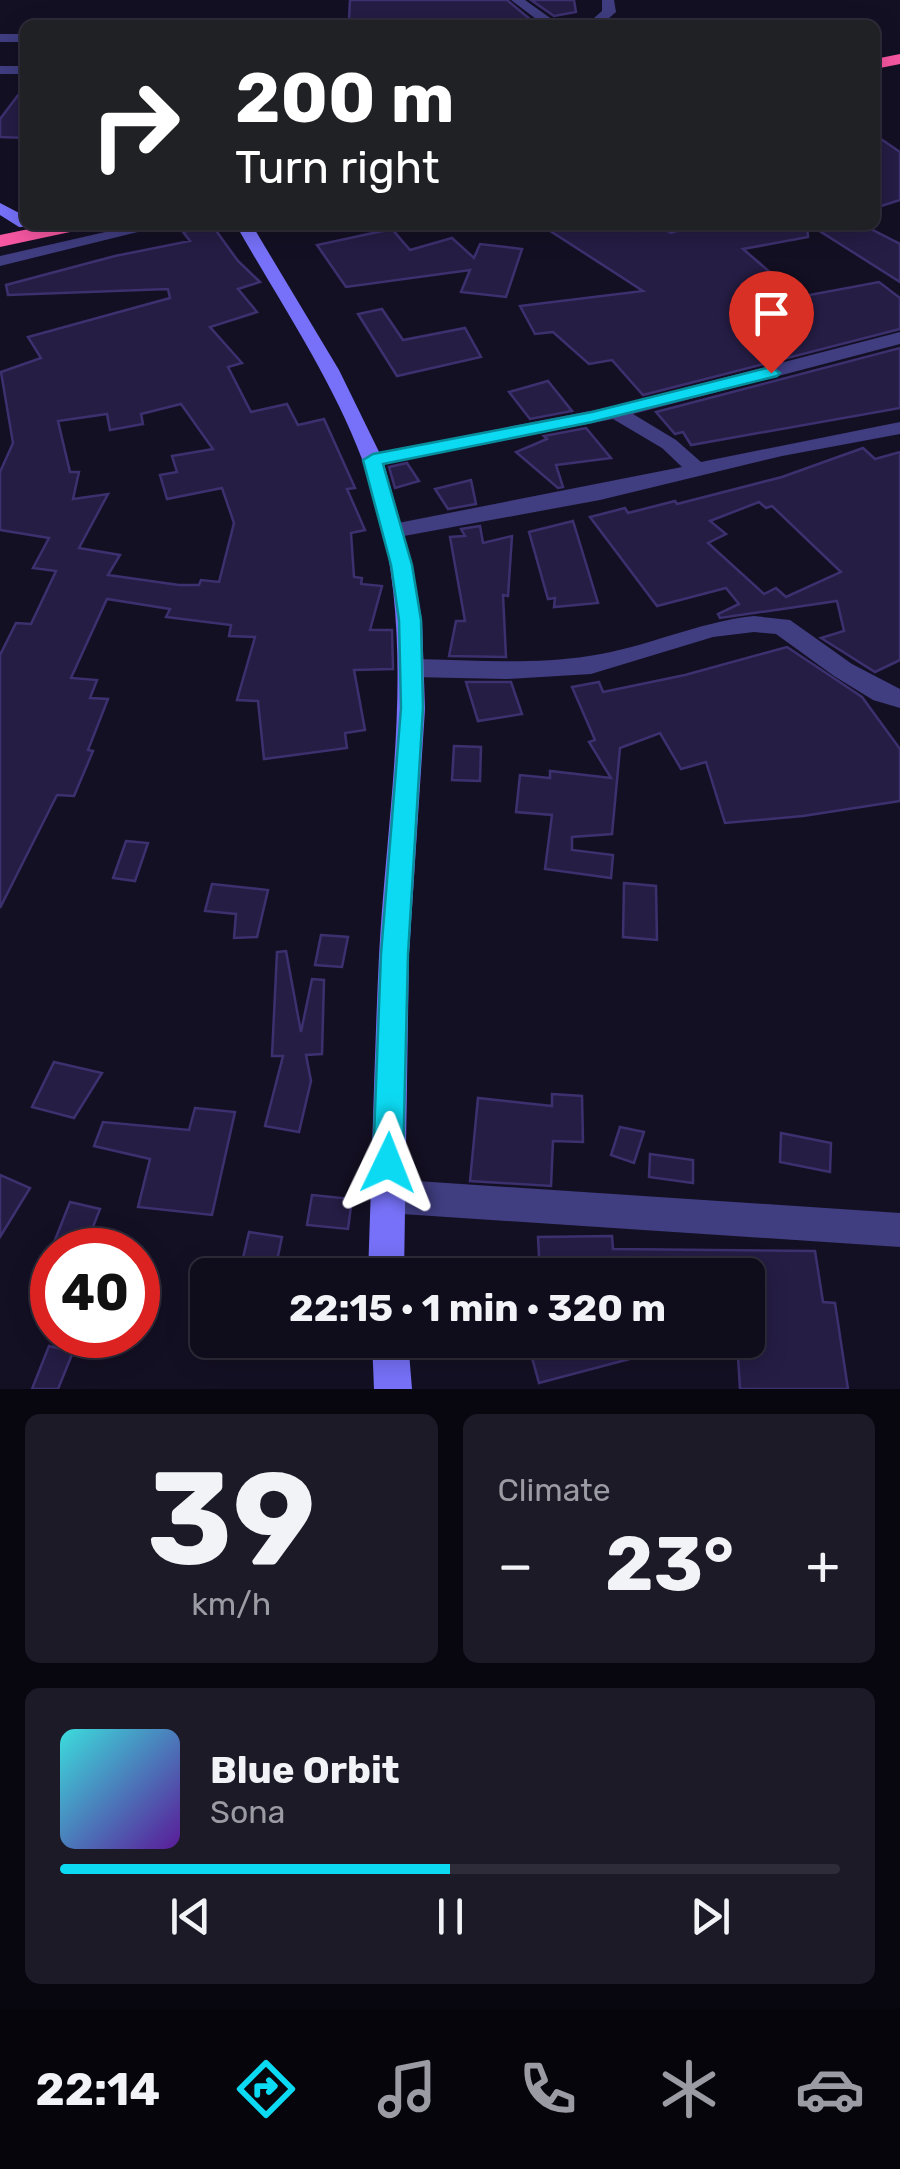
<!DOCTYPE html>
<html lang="en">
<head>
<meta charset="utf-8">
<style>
  :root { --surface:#0f0c1b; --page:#1d1a28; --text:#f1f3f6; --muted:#9b9ba3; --line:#2f2c3a; --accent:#0cdaf2 }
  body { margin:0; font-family:Rubik,sans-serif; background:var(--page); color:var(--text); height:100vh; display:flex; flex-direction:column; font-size:38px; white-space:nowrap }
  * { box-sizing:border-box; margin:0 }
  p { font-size:32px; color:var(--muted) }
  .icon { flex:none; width:55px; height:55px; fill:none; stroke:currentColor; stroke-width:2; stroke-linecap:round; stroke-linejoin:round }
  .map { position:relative; height:1389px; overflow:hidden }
  .details { display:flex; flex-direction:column; gap:25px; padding:25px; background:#08070f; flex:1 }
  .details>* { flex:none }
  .banner { position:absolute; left:20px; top:20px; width:860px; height:210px; border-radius:15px; box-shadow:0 5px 25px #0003,0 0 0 2px var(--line); background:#202124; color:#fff; overflow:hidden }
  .speed { position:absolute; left:30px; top:1228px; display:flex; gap:20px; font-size:50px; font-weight:700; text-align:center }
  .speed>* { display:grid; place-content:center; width:130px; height:130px; border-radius:50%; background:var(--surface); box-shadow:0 5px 25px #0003,0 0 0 2px var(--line); line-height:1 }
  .speed .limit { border:15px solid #d22; background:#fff; color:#111 }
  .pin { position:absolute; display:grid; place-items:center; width:85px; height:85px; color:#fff; margin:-102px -42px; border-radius:50% 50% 50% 0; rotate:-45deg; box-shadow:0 0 10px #0007 }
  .pin .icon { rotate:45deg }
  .me { position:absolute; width:110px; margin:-55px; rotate:2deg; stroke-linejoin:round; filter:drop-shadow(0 0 8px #0008) }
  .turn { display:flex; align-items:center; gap:35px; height:210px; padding:0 50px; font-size:45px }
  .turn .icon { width:130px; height:130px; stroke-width:2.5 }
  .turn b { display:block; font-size:70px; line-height:85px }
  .big { font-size:75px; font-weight:700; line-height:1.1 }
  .details .card { flex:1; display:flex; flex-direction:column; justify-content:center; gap:15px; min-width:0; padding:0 35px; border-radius:15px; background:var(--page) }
  .details .dial { align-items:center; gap:0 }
  .dial b { font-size:130px; line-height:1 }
  .song { display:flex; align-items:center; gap:30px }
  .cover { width:120px; height:120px; border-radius:15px; background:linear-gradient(135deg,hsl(180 70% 55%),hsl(270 70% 35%)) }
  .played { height:10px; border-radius:5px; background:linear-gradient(90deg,var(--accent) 50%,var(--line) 50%) }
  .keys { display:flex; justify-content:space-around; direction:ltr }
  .heat { display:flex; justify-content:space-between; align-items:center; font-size:55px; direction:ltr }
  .details .tiles { flex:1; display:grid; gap:25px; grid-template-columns:1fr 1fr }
  .card:last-child { grid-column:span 2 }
  .trip { position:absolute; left:190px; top:1258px; width:575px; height:100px; border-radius:15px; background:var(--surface); box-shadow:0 5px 25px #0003,0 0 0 2px var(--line); font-weight:700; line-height:100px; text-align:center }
  .menu { display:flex; height:160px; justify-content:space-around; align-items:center; background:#06050b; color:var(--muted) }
  .menu .icon { width:70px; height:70px }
  .menu .current { color:var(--accent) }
  .menu b { font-size:45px; color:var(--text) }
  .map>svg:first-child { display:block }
</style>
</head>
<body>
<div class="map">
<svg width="900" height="1389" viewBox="0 0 900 1389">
  <rect width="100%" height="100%" fill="#141024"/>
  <g fill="#251d44" stroke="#3d306f" stroke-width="2.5" fill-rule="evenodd">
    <path d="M 350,0 L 507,0 L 531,20 L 522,25 L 421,25 L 349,19 Z"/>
    <path d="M 531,0 L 574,0 L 576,12 L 554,16 Z"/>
    <path d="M 25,86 L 25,138 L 0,137 L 0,119 Z"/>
    <path d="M 875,135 L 900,152 L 900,200 L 875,208 Z"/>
    <path d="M 212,225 L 238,261 L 260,282 L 238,289 L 257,312 L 210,327 L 242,363 L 228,367 L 251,412 L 287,404 L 298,425 L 324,419 L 355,488 L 347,489 L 365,530 L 351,533 L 354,577 L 362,578 L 361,584 L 382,586 L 370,630 L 392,630 L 393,669 L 354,670 L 365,730 L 345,733 L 347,748 L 264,759 L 258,701 L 237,700 L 255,637 L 229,636 L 231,625 L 166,617 L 170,609 L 107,599 L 71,678 L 97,680 L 90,698 L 108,699 L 88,750 L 93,751 L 74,796 L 57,795 L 0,908 L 0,655 L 16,623 L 31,624 L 56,571 L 33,568 L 49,538 L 0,530 L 0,472 L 13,443 L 1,372 L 41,358 L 28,337 L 170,298 L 168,289 L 8,295 L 6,285 L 115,256 L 190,241 L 183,232 ZM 181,404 L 213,449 L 172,456 L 177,472 L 160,475 L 167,499 L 222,488 L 234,523 L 219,582 L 201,580 L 199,585 L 179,585 L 108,575 L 120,555 L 79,548 L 108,494 L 73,499 L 79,472 L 70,472 L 58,421 L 107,414 L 110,430 L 143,424 L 141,414 Z"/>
    <path d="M 541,225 L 626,225 L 636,231 L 657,225 L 671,233 L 695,225 L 807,225 L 808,237 L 743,249 L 799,297 L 879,282 L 900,298 L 900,329 L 643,395 L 612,360 L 589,364 L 553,332 L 535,334 L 520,306 L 643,291 Z"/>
    <path d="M 810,225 L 863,225 L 900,244 L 900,282 Z"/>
    <path d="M 392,229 L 410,250 L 452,238 L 474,258 L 480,244 L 522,249 L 506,297 L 461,292 L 470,270 L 346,287 L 317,245 Z"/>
    <path d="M 382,309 L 403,340 L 465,328 L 481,357 L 397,376 L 358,314 Z"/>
    <path d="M 900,348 L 900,408 L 691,445 L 683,432 L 675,434 L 656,412 Z"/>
    <path d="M 548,381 L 572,411 L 530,419 L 509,392 Z"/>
    <path d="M 586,428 L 611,458 L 556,465 L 563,487 L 558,488 L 516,452 L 547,439 L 544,436 Z"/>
    <path d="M 863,448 L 875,459 L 900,452 L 900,660 L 875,672 L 821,638 L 844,631 L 837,601 L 720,618 L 718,614 L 739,604 L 726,588 L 657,606 L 590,517 L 625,508 L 628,513 L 675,501 L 677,504 L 782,477 ZM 759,502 L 766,508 L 772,506 L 841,572 L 786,597 L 776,588 L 764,594 L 708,543 L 726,534 L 710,521 Z"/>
    <path d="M 407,463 L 419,481 L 395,488 L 389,467 Z"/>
    <path d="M 471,480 L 476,504 L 448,509 L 435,489 Z"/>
    <path d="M 573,521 L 598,603 L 554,607 L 555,598 L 548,599 L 529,532 Z"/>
    <path d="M 480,526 L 483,543 L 512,536 L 508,596 L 503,595 L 506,657 L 449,656 L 456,621 L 465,621 L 450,537 L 465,536 L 461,529 Z"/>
    <path d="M 787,647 L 862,697 L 900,749 L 900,801 L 803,816 L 725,823 L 706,762 L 681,769 L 660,733 L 620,748 L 612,834 L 572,837 L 572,850 L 613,855 L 611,878 L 545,869 L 552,815 L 516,812 L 520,775 L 550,778 L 550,771 L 611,778 L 589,742 L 595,740 L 572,687 L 599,682 L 603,692 L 685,675 Z"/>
    <path d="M 466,682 L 511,682 L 522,714 L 478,721 Z"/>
    <path d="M 454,746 L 481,747 L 480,781 L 452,780 Z"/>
    <path d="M 126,841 L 148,843 L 135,881 L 113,878 Z"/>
    <path d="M 624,883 L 656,886 L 657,940 L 623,937 Z"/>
    <path d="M 212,884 L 268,890 L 257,937 L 234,938 L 236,914 L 205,911 Z"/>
    <path d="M 321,935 L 348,937 L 342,967 L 315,965 Z"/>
    <path d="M 286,951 L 301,1032 L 312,979 L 324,980 L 322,1054 L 306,1055 L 311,1081 L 299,1132 L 265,1126 L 283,1056 L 272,1056 L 277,952 Z"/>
    <path d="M 54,1062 L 102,1073 L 74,1118 L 32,1107 Z"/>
    <path d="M 552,1094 L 582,1096 L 583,1142 L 553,1141 L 551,1186 L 470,1181 L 478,1098 L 552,1106 Z"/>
    <path d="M 195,1108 L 235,1112 L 212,1215 L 138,1207 L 150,1159 L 94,1146 L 103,1122 L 189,1130 Z"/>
    <path d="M 620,1127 L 644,1132 L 634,1163 L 611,1155 Z"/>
    <path d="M 781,1133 L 831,1143 L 830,1172 L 780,1162 Z"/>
    <path d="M 650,1154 L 693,1160 L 693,1183 L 649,1177 Z"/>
    <path d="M 0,1175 L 30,1188 L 0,1237 Z"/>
    <path d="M 312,1195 L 352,1199 L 348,1229 L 307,1225 Z"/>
    <path d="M 70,1202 L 100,1209 L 84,1250 L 51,1250 Z"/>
    <path d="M 249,1232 L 282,1237 L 274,1275 L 239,1275 Z"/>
    <path d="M 612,1236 L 613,1249 L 815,1251 L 823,1302 L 835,1303 L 848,1389 L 740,1389 L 737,1340 L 748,1340 L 748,1275 L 540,1275 L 538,1237 Z"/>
    <path d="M 582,1340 L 670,1340 L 671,1348 L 539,1383 L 531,1354 Z"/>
    <path d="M 49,1346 L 73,1352 L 58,1389 L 32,1389 Z"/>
  </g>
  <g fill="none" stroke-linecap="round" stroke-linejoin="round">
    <g fill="#403d81" fill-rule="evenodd">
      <path d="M 511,0 L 525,0 L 560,25 L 544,25 Z"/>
      <path d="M 602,0 L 614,0 L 616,12 L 601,25 L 586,25 L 602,11 Z"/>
      <rect x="0" y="34" width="25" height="8"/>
      <rect x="0" y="66" width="25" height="8"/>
      <path d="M 136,225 L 166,225 L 0,266 L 0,256 Z"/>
      <path d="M 900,332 L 900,344 L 633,414 L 676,440 L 701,462 L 900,422 L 900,434 L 782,456 L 600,500 L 393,538 L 382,531 L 393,524 L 682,467 L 662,448 L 613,419 L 373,466 L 363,460 L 366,455 L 615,406 Z"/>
      <path d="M 754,616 L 790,620 L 852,664 L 900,689 L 900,708 L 873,700 L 834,676 L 776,634 L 754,632 L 713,637 L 591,674 L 506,679 L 411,677 L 399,668 L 411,659 C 470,660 531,665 589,656 C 645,648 697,622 754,616 Z"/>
      <path d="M 387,1179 L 900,1213 L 900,1247 L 387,1213 L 375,1208 L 370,1196 L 375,1184 Z"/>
    </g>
    <g fill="#7671f8" fill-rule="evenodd">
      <path d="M 0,203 L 25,216 L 25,225 L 31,227 L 19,227 L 0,215 Z"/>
      <path d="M 236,225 L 252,225 L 339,370 L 383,460 L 412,565 L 422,620 L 425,709 L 409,954 L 404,1275 L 368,1275 C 372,1169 374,1062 379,956 C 388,788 424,622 362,459 C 331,377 279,301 236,225 Z"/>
      <path d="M 372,1340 L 408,1340 L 412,1389 L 374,1389 Z"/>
    </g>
    <g fill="#f757a2" fill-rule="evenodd">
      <path d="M 900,54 L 900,64 L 875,69 L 875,59 Z"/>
      <path d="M 48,225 L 87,225 L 84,229 L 0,247 L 0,235 Z"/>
    </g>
  </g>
  <path fill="#0cdaf2" stroke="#088e9d" stroke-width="2.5" d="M 771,367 L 780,373 L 777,376 L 592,422 L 383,464 L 412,565 L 421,620 L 423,708 L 408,954 L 403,1163 L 399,1174 L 388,1178 L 378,1174 L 373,1163 L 381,954 L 401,708 L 399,620 L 391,565 L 363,460 L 373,454 L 592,412 Z"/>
</svg>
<div class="speed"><div class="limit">40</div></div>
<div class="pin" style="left:771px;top:373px;background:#d93025"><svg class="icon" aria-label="arrive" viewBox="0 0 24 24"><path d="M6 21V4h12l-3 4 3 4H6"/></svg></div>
<svg class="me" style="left:388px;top:1163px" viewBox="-20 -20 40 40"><path d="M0-17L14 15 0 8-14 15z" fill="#0cdaf2" stroke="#fff" stroke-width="4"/></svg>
<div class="trip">22:15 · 1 min · 320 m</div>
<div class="banner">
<div class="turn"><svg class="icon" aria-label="right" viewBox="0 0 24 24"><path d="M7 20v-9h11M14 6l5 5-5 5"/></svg><div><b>200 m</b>Turn right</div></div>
</div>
</div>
<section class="details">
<div class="tiles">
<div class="card dial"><b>39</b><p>km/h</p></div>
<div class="card"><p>Climate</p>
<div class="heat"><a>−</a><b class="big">23°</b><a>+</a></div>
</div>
<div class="card">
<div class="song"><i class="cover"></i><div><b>Blue Orbit</b><p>Sona</p></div></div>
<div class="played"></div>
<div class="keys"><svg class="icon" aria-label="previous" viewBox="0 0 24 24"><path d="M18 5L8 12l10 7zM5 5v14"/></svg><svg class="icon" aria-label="pause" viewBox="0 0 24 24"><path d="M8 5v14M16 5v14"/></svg><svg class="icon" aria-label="next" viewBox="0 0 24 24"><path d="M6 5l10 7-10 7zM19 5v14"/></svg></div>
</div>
</div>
</section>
<nav class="menu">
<b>22:14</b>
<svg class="icon current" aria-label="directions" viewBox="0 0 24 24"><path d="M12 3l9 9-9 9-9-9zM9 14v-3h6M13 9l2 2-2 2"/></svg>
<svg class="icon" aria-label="music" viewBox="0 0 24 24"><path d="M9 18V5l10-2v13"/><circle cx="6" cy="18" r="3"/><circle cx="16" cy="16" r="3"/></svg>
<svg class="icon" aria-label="phone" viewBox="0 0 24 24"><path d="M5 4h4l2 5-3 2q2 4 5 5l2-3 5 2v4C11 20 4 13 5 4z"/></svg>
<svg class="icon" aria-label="climate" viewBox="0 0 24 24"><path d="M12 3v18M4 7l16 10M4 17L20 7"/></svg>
<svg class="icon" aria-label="car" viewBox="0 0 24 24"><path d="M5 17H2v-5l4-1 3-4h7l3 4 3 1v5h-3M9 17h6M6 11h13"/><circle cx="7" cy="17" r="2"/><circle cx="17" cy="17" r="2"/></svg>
</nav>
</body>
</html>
